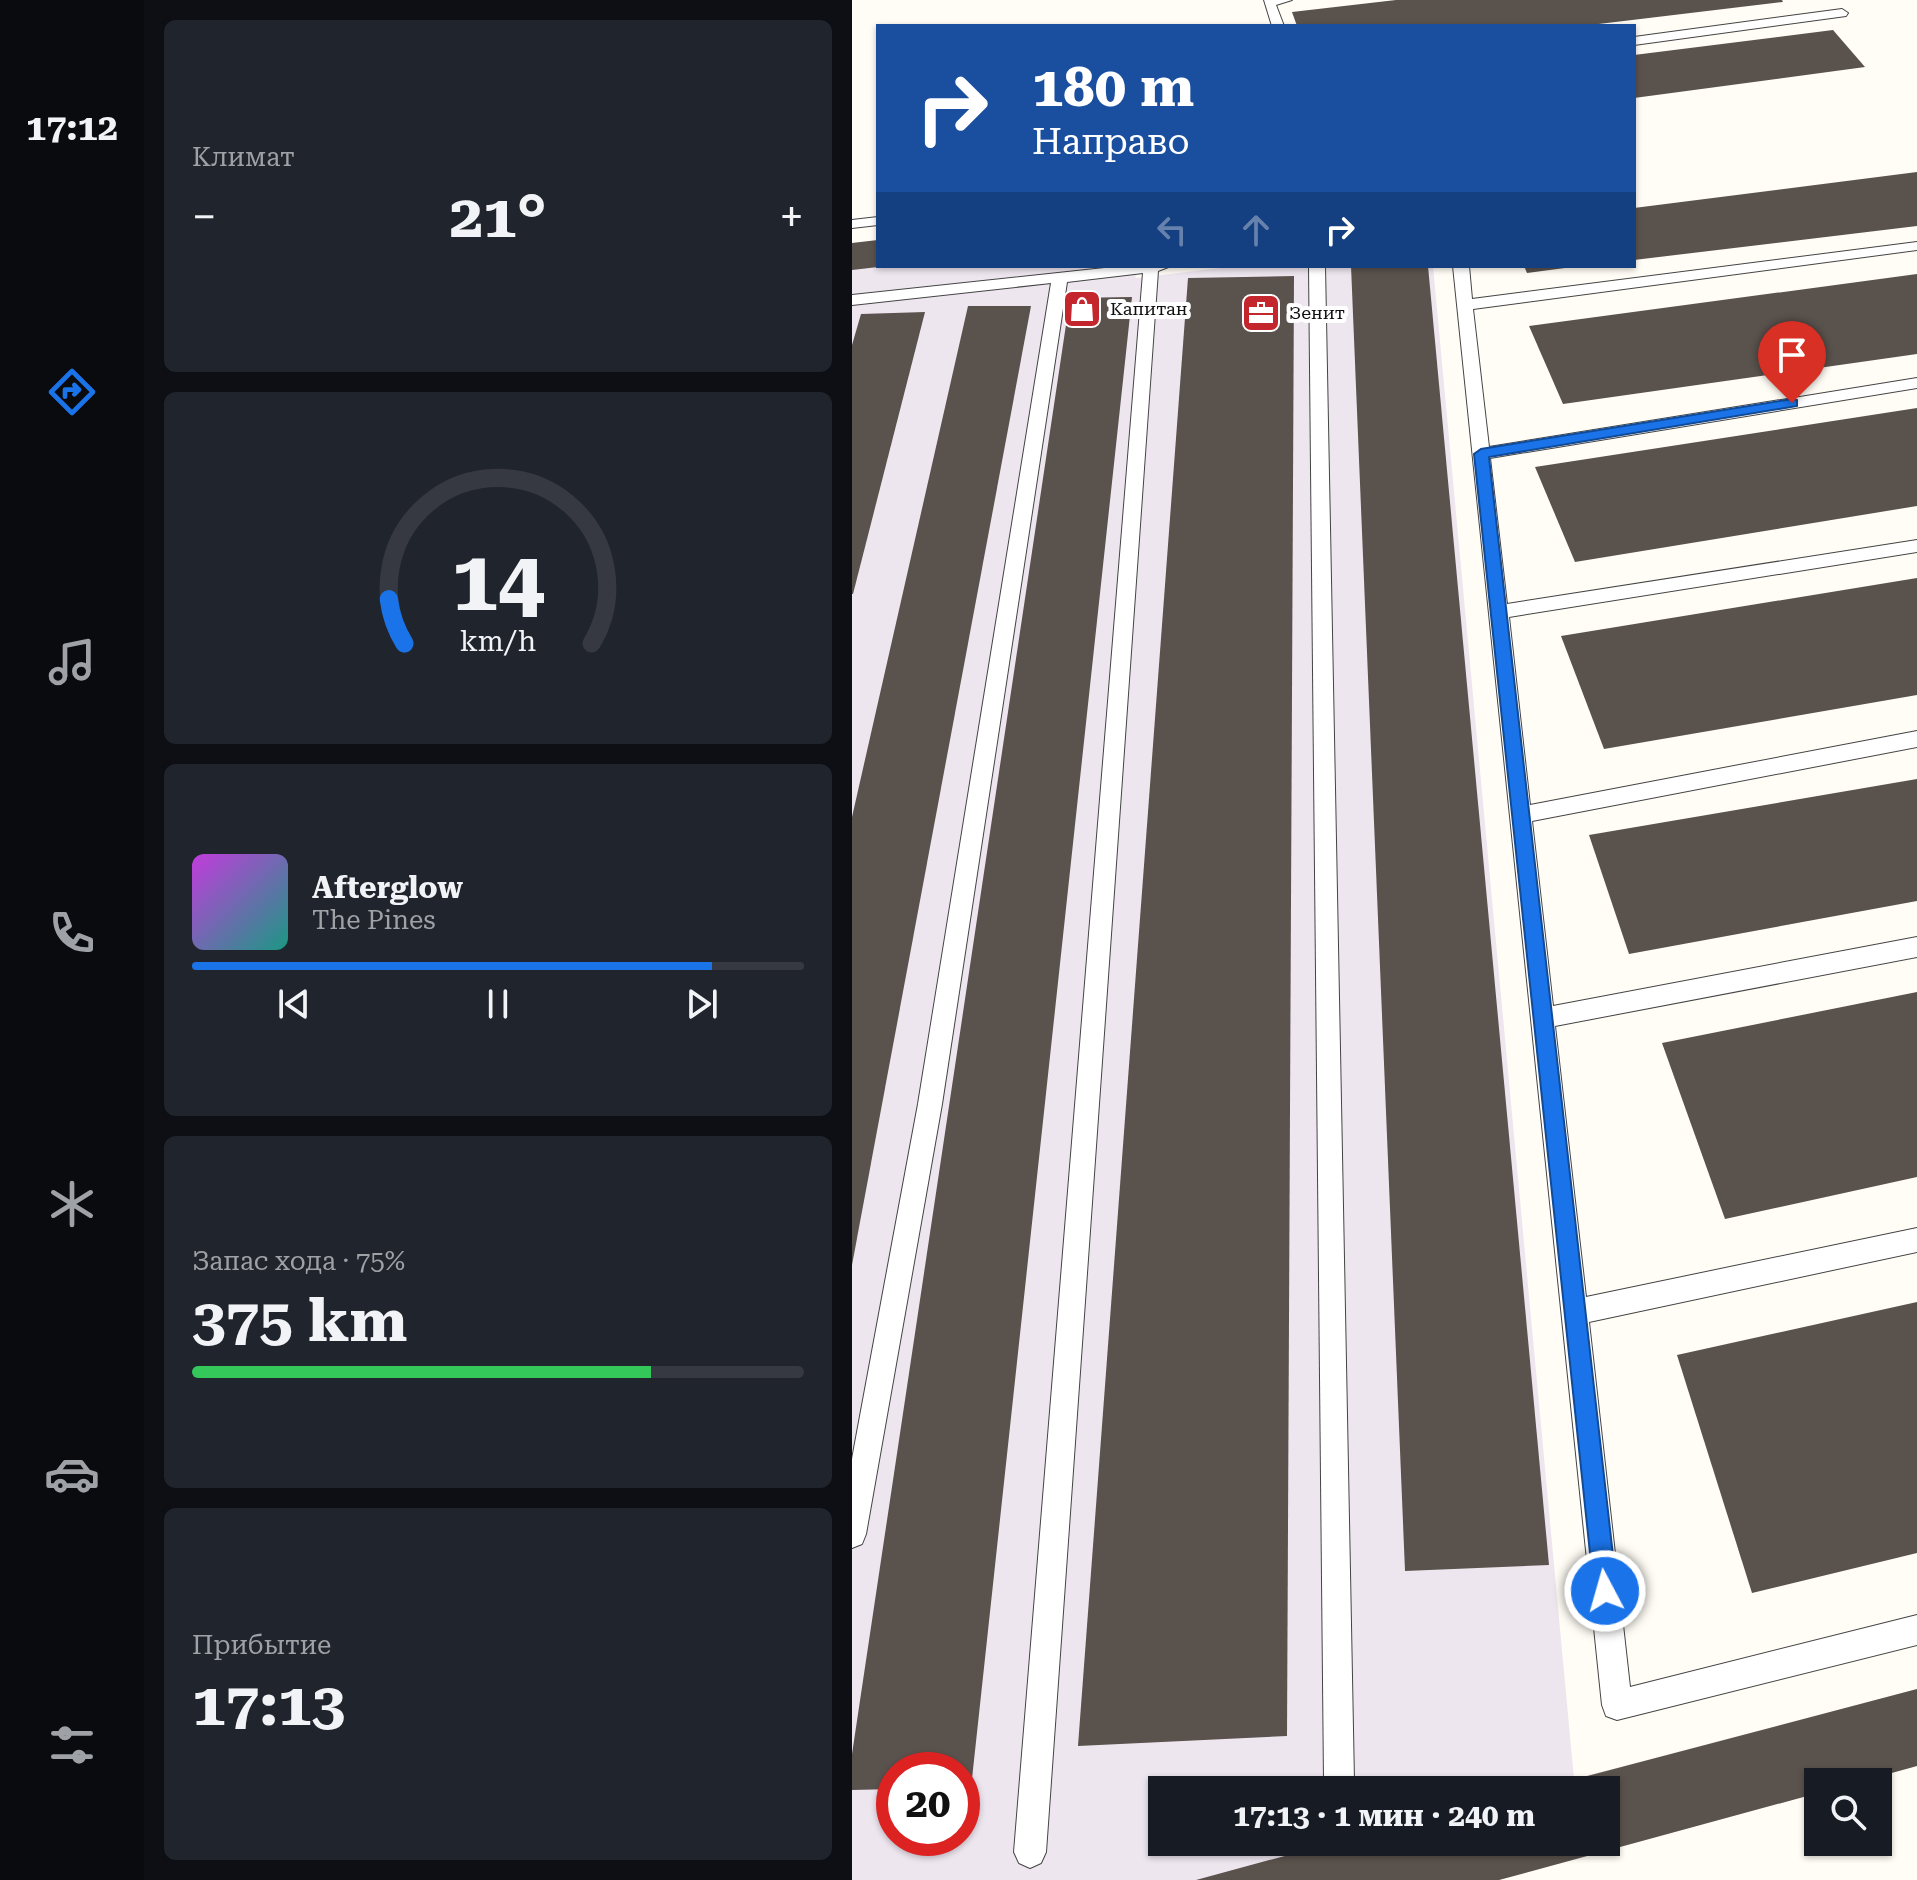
<!DOCTYPE html>
<html lang="ru">
<head>
<meta charset="utf-8">
<style>
  :root { --surface:#171b24; --page:#20242c; --text:#f1f3f6; --muted:#9ea1a6; --line:#363941; --accent:#1a73e8 }
  body { margin:0; font-family:"Roboto Serif",serif; background:var(--page); color:var(--text); height:100vh; display:flex; flex-direction:column; font-size:30px; white-space:nowrap }
  * { box-sizing:border-box; margin:0 }
  p { font-size:26px; color:var(--muted) }
  .icon { flex:none; width:44px; height:44px; fill:none; stroke:currentColor; stroke-width:2; stroke-linecap:round; stroke-linejoin:round }
  .map { position:relative; flex:1; overflow:hidden }
  .side { display:flex; flex-direction:column; gap:20px; padding:20px; background:#0d0f14; width:708px }
  .side>* { flex:none }
  .guide { position:absolute; left:24px; top:24px; width:760px; height:244px; border-radius:0px; box-shadow:0 2px 6px #0004; background:#1a4fa0; color:#fff; overflow:hidden }
  .fabs { position:absolute; left:952px; top:1768px; display:grid; gap:16px }
  .fabs a { display:grid; place-items:center; width:88px; height:88px; border-radius:0px; background:var(--surface); box-shadow:0 2px 6px #0004; font-size:40px }
  .speed { position:absolute; left:24px; top:1752px; display:flex; gap:16px; font-size:40px; font-weight:700; text-align:center }
  .speed>* { display:grid; place-content:center; width:104px; height:104px; border-radius:50%; background:var(--surface); box-shadow:0 2px 6px #0004; line-height:1 }
  .speed .limit { border:12px solid #d22; background:#fff; color:#111 }
  .pin { position:absolute; display:grid; place-items:center; width:68px; height:68px; color:#fff; margin:-82px -34px; border-radius:50% 50% 50% 0; rotate:-45deg; box-shadow:0 0 8px #0007 }
  .pin .icon { rotate:45deg }
  .me { position:absolute; width:88px; margin:-44px; rotate:354deg; stroke-linejoin:round; filter:drop-shadow(0 0 6px #0008) }
  .turn { display:flex; align-items:center; gap:28px; height:168px; padding:0 24px; font-size:36px }
  .turn .icon { width:104px; height:104px; stroke-width:2.5 }
  .turn b { display:block; font-size:56px; line-height:68px }
  .lanes { display:flex; align-items:center; height:76px; padding:0 24px; background:#0003; justify-content:center; gap:40px; direction:ltr }
  .lanes .off { opacity:.35 }
  .big { font-size:60px; font-weight:700; line-height:1.1 }
  .side .tile { flex:1; display:flex; flex-direction:column; justify-content:center; gap:12px; min-width:0; padding:0 28px; border-radius:12px; background:var(--page) }
  .side .dial { align-items:center; gap:0 }
  .dial svg { height:208px; overflow:visible; fill:none; stroke:var(--line); stroke-width:7; stroke-linecap:round; text-anchor:middle }
  .dial text { fill:var(--text); stroke:none }
  .song { display:flex; align-items:center; gap:24px }
  .cover { width:96px; height:96px; border-radius:12px; background:linear-gradient(135deg,hsl(290 70% 55%),hsl(170 70% 35%)) }
  .played { height:8px; border-radius:4px; background:linear-gradient(90deg,var(--accent) 85%,var(--line) 85%) }
  .keys { display:flex; justify-content:space-around; direction:ltr }
  .heat { display:flex; justify-content:space-between; align-items:center; font-size:44px; direction:ltr }
  .charge { height:12px; border-radius:6px; background:linear-gradient(90deg,#34c759 75%,var(--line) 0) }
  .trip { position:absolute; left:296px; top:1776px; width:472px; height:80px; border-radius:0px; background:var(--surface); box-shadow:0 2px 6px #0004; font-weight:700; line-height:80px; text-align:center }
  main { display:flex; flex:1; min-height:0 }
  .menu { display:flex; flex-direction:column; width:144px; justify-content:space-around; align-items:center; background:#090b0e; color:var(--muted) }
  .menu .icon { width:56px; height:56px }
  .menu .on { color:var(--accent) }
  .menu b { font-size:36px; color:var(--text) }
  .map>svg:first-child { display:block }
</style>
</head>
<body>
<main>
<nav class="menu">
<b>17:12</b>
<svg class="icon on" aria-label="directions" viewBox="0 0 24 24"><path d="M12 3l9 9-9 9-9-9zM9 14v-3h6M13 9l2 2-2 2"/></svg>
<svg class="icon" aria-label="music" viewBox="0 0 24 24"><path d="M9 18V5l10-2v13"/><circle cx="6" cy="18" r="3"/><circle cx="16" cy="16" r="3"/></svg>
<svg class="icon" aria-label="phone" viewBox="0 0 24 24"><path d="M5 4h4l2 5-3 2q2 4 5 5l2-3 5 2v4C11 20 4 13 5 4z"/></svg>
<svg class="icon" aria-label="climate" viewBox="0 0 24 24"><path d="M12 3v18M4 7l16 10M4 17L20 7"/></svg>
<svg class="icon" aria-label="car" viewBox="0 0 24 24"><path d="M5 17H2v-5l4-1 3-4h7l3 4 3 1v5h-3M9 17h6M6 11h13"/><circle cx="7" cy="17" r="2"/><circle cx="17" cy="17" r="2"/></svg>
<svg class="icon" aria-label="filters" viewBox="0 0 24 24"><path d="M4 7h16M4 17h16"/><circle cx="9" cy="7" r="2"/><circle cx="15" cy="17" r="2"/></svg>
</nav>
<section class="side">
<div class="tile"><p>Климат</p>
<div class="heat"><a>−</a><b class="big">21°</b><a>+</a></div>
</div>
<div class="tile dial"><svg viewBox="0 0 100 80">
<path d="M14 69A42 42 0 1 1 86 69"/>
<path d="M14 69A42 42 0 0 1 8 52" stroke="#1a73e8"/>
<text x="50" y="56" font-size="32" font-weight="700">14</text>
<text x="50" y="72" font-size="11">km/h</text>
</svg></div>
<div class="tile">
<div class="song"><i class="cover"></i><div><b>Afterglow</b><p>The Pines</p></div></div>
<div class="played"></div>
<div class="keys"><svg class="icon" aria-label="previous" viewBox="0 0 24 24"><path d="M18 5L8 12l10 7zM5 5v14"/></svg><svg class="icon" aria-label="pause" viewBox="0 0 24 24"><path d="M8 5v14M16 5v14"/></svg><svg class="icon" aria-label="next" viewBox="0 0 24 24"><path d="M6 5l10 7-10 7zM19 5v14"/></svg></div>
</div>
<div class="tile"><p>Запас хода · 75%</p><b class="big">375 km</b><div class="charge"></div></div>
<div class="tile"><p>Прибытие</p><b class="big">17:13</b></div>
</section>
<div class="map">
<svg width="1065" height="1880" viewBox="0 0 1065 1880">
  <rect width="100%" height="100%" fill="#fffdf5"/>
  <path fill="#eee6ef" fill-rule="evenodd" d="M 26,240 L 26,266 L 281,266 L 284,278 L 385,266 L 581,266 L 722,1779 L 1065,1689 L 1065,1766 L 1007,1782 L 966,1782 L 966,1793 L 647,1880 L 0,1880 L 0,243 ZM 42,1770 L 110,1770 L 110,1838 L 42,1838 ZM 310,1790 L 754,1790 L 754,1842 L 310,1842 Z"/>
  <g fill="#5a524d">
    <path d="M 544,0 L 930,0 L 931,2 L 730,26 L 445,26 L 440,12 Z"/>
    <path d="M 981,30 L 1013,67 L 782,98 L 782,55 Z"/>
    <path d="M 1065,172 L 1065,226 L 782,260 L 782,208 Z"/>
    <path d="M 26,240 L 26,267 L 0,270 L 0,243 Z"/>
    <path d="M 499,266 L 576,266 L 697,1565 L 553,1571 Z"/>
    <path d="M 672,266 L 713,266 L 713,268 L 675,273 Z"/>
    <path d="M 1065,274 L 1065,354 L 711,404 L 677,326 Z"/>
    <path d="M 442,276 L 435,1736 L 226,1746 L 336,278 Z"/>
    <path d="M 280,297 L 119,1788 L 110,1788 L 110,1770 L 42,1770 L 42,1789 L 0,1790 L 0,1754 L 218,298 Z"/>
    <path d="M 116,306 L 179,306 L 0,1265 L 0,817 Z"/>
    <path d="M 73,312 L 1,594 L 0,594 L 0,345 L 9,314 Z"/>
    <path d="M 1065,408 L 1065,506 L 723,562 L 683,467 Z"/>
    <path d="M 1065,578 L 1065,695 L 752,749 L 709,636 Z"/>
    <path d="M 1065,779 L 1065,901 L 777,954 L 737,835 Z"/>
    <path d="M 1065,992 L 1065,1177 L 873,1219 L 810,1043 Z"/>
    <path d="M 1065,1302 L 1065,1553 L 900,1593 L 825,1355 Z"/>
    <path d="M 1065,1689 L 1065,1766 L 1007,1782 L 966,1782 L 966,1793 L 647,1880 L 344,1880 L 484,1842 L 754,1842 L 754,1790 L 686,1789 Z"/>
  </g>
  <g fill="none" stroke-linecap="round" stroke-linejoin="round">
    <defs>
      <g id="lane">
        <path d="M 412,0 L 440,0 L 424,5 L 432,26 L 420,26 Z"/>
        <path d="M 990,9 L 996,13 L 994,16 L 782,45 L 782,37 Z"/>
        <path d="M 26,217 L 26,225 L 0,228 L 0,220 Z"/>
        <path d="M 1065,242 L 1065,250 L 621,309 L 637,447 L 1065,378 L 1065,388 L 638,458 L 655,604 L 1065,540 L 1065,552 L 657,617 L 678,805 L 1065,731 L 1065,747 L 680,821 L 701,1006 L 1065,937 L 1065,957 L 703,1026 L 734,1297 L 1065,1228 L 1065,1252 L 737,1322 L 778,1687 L 1065,1615 L 1065,1645 L 765,1720 L 754,1716 L 750,1705 L 601,266 L 617,266 L 620,299 Z"/>
        <path d="M 271,266 L 319,266 L 306,271 L 194,1852 L 189,1863 L 178,1868 L 167,1863 L 162,1852 L 291,273 L 215,282 L 90,1104 L 14,1534 L 10,1544 L 0,1548 L 0,1459 L 66,1104 L 199,283 L 0,305 L 0,295 Z"/>
        <path d="M 457,266 L 473,266 L 502,1781 L 499,1790 L 475,1790 L 472,1781 Z"/>
      </g>
    </defs>
    <use href="#lane" stroke="#444" stroke-width="2"/>
    <use href="#lane" fill="#fff" fill-rule="evenodd"/>
  </g>
  <path fill="#1a73e8" stroke="#114b97" stroke-width="2" d="M 940,399 L 945,400 L 945,406 L 637,457 L 765,1591 L 762,1600 L 753,1603 L 745,1600 L 742,1591 L 622,454 L 629,449 Z"/>
  <defs>
    <symbol id="shop-square" viewBox="-11 -11 22 22"><rect x="-9" y="-9" width="18" height="18" rx="4" fill="#c4262e" stroke="#fff"/><path d="M-5-2.5h2.3a2.7 3.5 0 0 1 5.4 0H5L5.5 6h-11ZM-1.5-2.5h3a1.5 2.3 0 0 0-3 0Z" fill="#fff"/></symbol>
    <symbol id="office-square" viewBox="-11 -11 22 22"><rect x="-9" y="-9" width="18" height="18" rx="4" fill="#c4262e" stroke="#fff"/><path d="M-6-3h4V-5.5h4V-3h4V5H-6ZM-1-4.5V-3h2v-1.5ZM-6 0V1H6V0Z" fill="#fff"/></symbol>
  </defs>
  <g fill-rule="evenodd">
    <use href="#shop-square" x="208" y="287" width="44" height="44"/>
    <use href="#office-square" x="387" y="291" width="44" height="44"/>
  </g>
  <g text-anchor="middle" stroke-width="8" stroke-linejoin="round" paint-order="stroke">
    <g font-size="18" fill="#111" stroke="#fff" text-anchor="start">
      <text x="258" y="315">Капитан</text>
      <text x="437" y="319">Зенит</text>
    </g>
  </g>
</svg>
<div class="fabs">
<a><svg class="icon" aria-label="search" viewBox="0 0 24 24"><circle cx="10" cy="10" r="6"/><path d="M15 15l6 6"/></svg></a>
</div>
<div class="speed"><div class="limit">20</div></div>
<div class="pin" style="left:940px;top:403px;background:#d93025"><svg class="icon" aria-label="arrive" viewBox="0 0 24 24"><path d="M6 21V4h12l-3 4 3 4H6"/></svg></div>
<svg class="me" style="left:753px;top:1591px" viewBox="-20 -20 40 40"><circle r="17" fill="#1a73e8" stroke="#fff" stroke-width="3"/><path d="M0-11L8 9 0 5-8 9z" fill="#fff"/></svg>
<div class="trip">17:13 · 1 мин · 240 m</div>
<div class="guide">
<div class="turn"><svg class="icon" aria-label="right" viewBox="0 0 24 24"><path d="M7 20v-9h11M14 6l5 5-5 5"/></svg><div><b>180 m</b>Направо</div></div>
<div class="lanes"><svg class="icon off" aria-label="left" viewBox="0 0 24 24"><path d="M17 20v-9H6M10 6l-5 5 5 5"/></svg><svg class="icon off" aria-label="ahead" viewBox="0 0 24 24"><path d="M12 20V5M6 11l6-6 6 6"/></svg><svg class="icon" aria-label="right" viewBox="0 0 24 24"><path d="M7 20v-9h11M14 6l5 5-5 5"/></svg></div>
</div>
</div>
</main>
</body>
</html>
